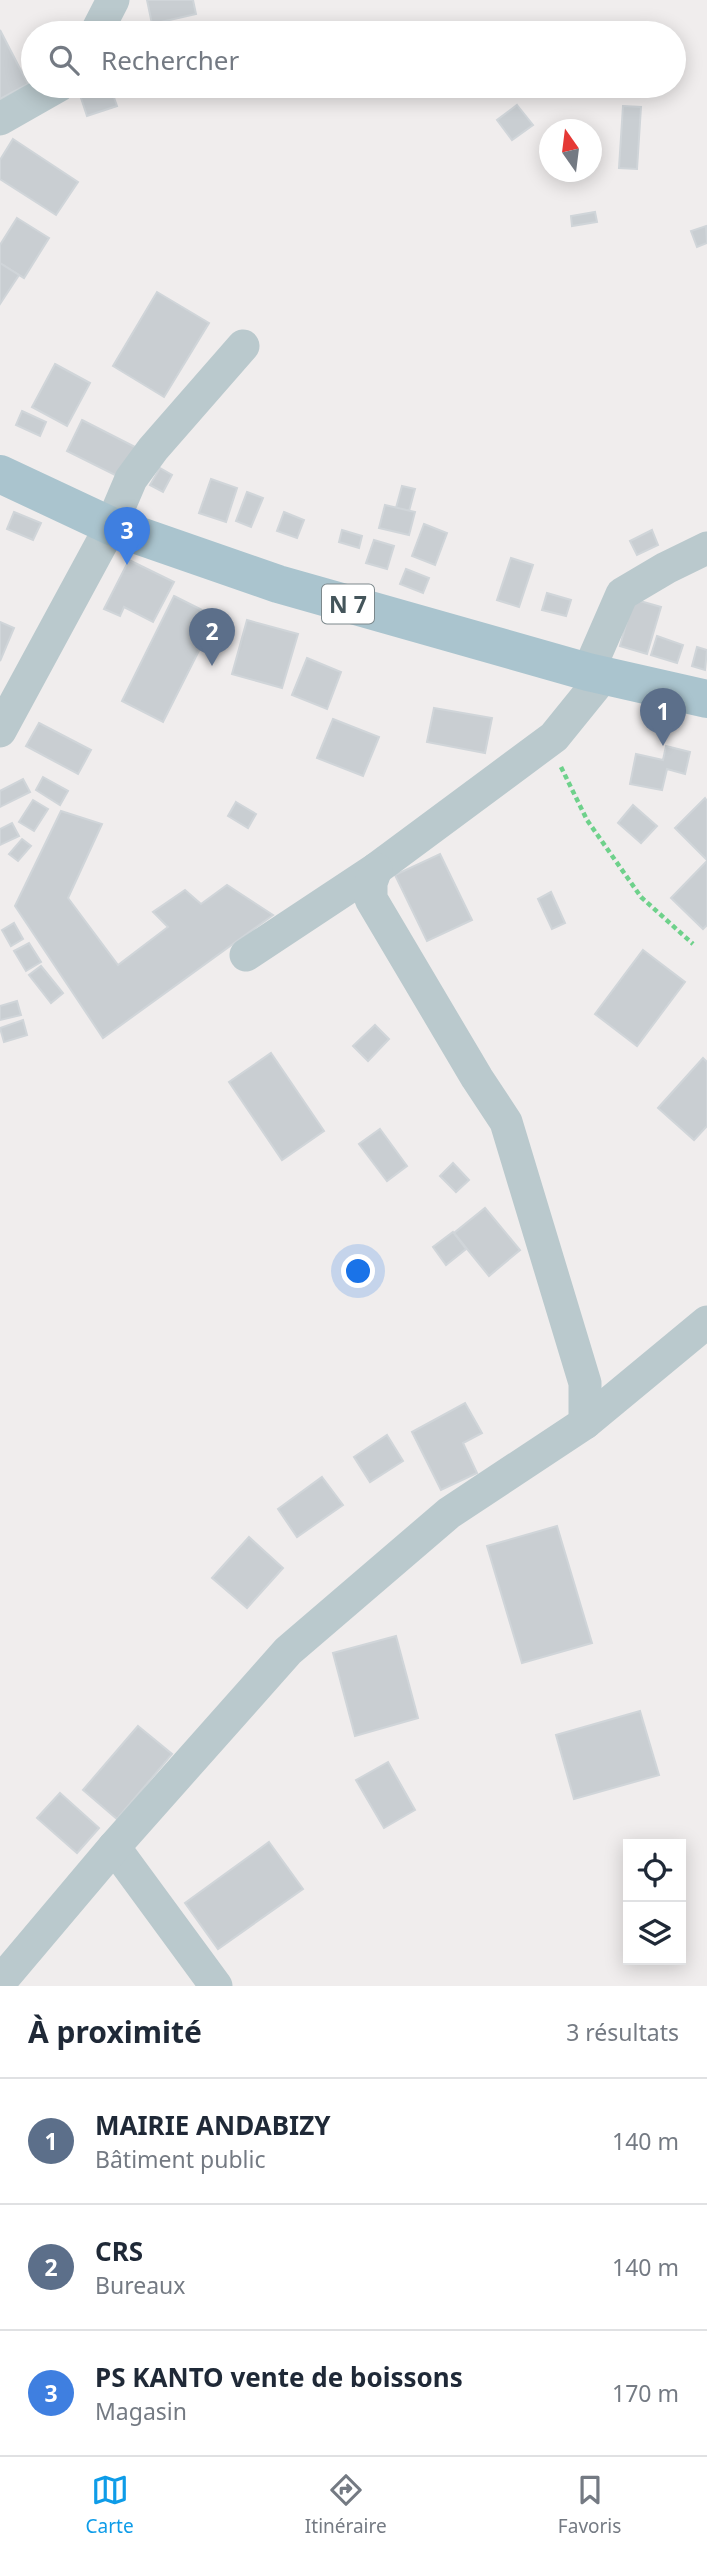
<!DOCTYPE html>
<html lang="fr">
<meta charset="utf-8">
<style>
body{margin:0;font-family:"Noto Sans",sans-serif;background:#f2f2f3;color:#1f2937}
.controls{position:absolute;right:21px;bottom:21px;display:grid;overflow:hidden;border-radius:0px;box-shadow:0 4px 18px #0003}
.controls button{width:63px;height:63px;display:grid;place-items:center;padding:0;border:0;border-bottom:2px solid #e0e1e3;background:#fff;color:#1f2937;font:35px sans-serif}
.compass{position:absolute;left:539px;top:119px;width:63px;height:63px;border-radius:50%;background:#fff;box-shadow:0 4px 18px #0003;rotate:346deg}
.you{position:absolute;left:359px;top:1272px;width:24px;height:24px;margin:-18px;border:5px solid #fff;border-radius:50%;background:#1a73e8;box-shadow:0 0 0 10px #1a73e833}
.badge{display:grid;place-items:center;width:46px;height:46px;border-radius:50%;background:#0e9ce8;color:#fff;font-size:23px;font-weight:700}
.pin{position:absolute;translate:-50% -58px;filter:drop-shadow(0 2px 4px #0008)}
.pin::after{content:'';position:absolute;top:37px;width:24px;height:21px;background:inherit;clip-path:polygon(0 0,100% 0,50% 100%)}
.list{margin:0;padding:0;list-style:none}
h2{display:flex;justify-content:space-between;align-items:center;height:91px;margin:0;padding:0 28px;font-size:30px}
h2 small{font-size:23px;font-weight:400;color:#747a83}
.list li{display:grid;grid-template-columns:46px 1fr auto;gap:21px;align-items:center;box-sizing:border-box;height:126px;padding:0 28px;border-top:2px solid #e0e1e3}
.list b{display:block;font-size:26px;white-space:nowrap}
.list p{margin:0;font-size:23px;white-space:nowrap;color:#747a83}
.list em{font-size:23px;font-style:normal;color:#747a83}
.icon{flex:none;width:38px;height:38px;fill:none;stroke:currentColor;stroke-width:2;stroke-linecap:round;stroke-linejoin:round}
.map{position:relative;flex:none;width:707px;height:1986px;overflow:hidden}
.search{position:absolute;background:#fff;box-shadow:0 4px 18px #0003;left:21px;right:21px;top:21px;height:77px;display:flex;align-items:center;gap:18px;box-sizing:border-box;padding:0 24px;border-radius:38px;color:#747a83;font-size:26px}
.sheet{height:469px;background:#fff}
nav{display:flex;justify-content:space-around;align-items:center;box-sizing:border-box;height:98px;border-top:2px solid #e0e1e3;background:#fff;font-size:19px;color:#747a83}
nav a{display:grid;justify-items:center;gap:4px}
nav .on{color:#0e9ce8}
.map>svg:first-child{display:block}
.building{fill:#c9ced2;stroke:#d0d5d9;stroke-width:2}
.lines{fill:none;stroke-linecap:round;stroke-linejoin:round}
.path{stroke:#6ed18b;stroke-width:4.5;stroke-dasharray:5 3.5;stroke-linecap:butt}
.minor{stroke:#bac9cd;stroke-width:33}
.major{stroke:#aac4ce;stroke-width:38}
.labels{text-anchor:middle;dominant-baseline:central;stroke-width:5;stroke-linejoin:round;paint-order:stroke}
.shield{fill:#fff;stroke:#7c888c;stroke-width:2}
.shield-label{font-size:23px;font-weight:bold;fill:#44555b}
</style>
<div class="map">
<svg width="707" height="1986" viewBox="0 0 707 1986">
<rect width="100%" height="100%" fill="#f0eded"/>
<g class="building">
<path d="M147,0H193L196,14L152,24Z"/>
<path d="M0,30L28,84L0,99Z"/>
<path d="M98,86H110L117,106L87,116L79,92Z"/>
<path d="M517,105L533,125L512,140L497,120Z"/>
<path d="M623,106L641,107L637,169L619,168Z"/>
<path d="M13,139L78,182L56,215L0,179V160Z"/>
<path d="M595,212L597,222L572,226L571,216Z"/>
<path d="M17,218L49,238L24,278L0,263V245Z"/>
<path d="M706,226L707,243L697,247L691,231Z"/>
<path d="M0,263L19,275L0,304Z"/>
<path d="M157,292L209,323L164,397L113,366Z"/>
<path d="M55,364L90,383L67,426L32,407Z"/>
<path d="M22,411L46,422L40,436L16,425Z"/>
<path d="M82,420L137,448L121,478L67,451Z"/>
<path d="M160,468L172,475L163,492L150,485Z"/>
<path d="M211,479L237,488L226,522L199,513Z"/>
<path d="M402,486L415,489L409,511L396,508Z"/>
<path d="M247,492L263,498L251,527L236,521Z"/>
<path d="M385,505L415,512L409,535L379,528Z"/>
<path d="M14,512L41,523L33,540L7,529Z"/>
<path d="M284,512L304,520L297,538L277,531Z"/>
<path d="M424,524L447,533L435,565L412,556Z"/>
<path d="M342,530L362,536L359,548L339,542Z"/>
<path d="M652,530L658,545L637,555L630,541Z"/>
<path d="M374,540L394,546L387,569L366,563Z"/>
<path d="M511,558L533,565L519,607L497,600Z"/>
<path d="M129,560L174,582L153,622L124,607L120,616L104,609Z"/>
<path d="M406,569L429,578L423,593L400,584Z"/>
<path d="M547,593L571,600L566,616L542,610Z"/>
<path d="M174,596L216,617L163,722L122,701Z"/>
<path d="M633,599L661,607L647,654L620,646Z"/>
<path d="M247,620L298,634L282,688L232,674Z"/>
<path d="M0,622L14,628L0,661Z"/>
<path d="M657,636L683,645L677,663L651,655Z"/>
<path d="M697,647L707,650L705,670L692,666Z"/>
<path d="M307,658L341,672L327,709L292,695Z"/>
<path d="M434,708L492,718L485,753L427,742Z"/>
<path d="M333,719L379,737L363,776L317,758Z"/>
<path d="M39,723L91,750L78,774L26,746Z"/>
<path d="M666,746L690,752L685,774L667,769L662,790L630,784L636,754L663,760Z"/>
<path d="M43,777L68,791L60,805L36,790Z"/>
<path d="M23,779L30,792L0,807V791Z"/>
<path d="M705,798L707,801V860L675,828Z"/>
<path d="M33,800L48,809L34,831L19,822Z"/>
<path d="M236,802L256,814L248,828L228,816Z"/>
<path d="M633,805L657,826L641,843L618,823Z"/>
<path d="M61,811L102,824L68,898L118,965L168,927L153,912L185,890L201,904L227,885L273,915L103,1038L15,906Z"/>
<path d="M12,823L19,836L0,845V829Z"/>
<path d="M22,839L31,846L18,861L9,854Z"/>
<path d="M440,854L472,920L427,941L395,875Z"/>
<path d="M707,861V925L703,929L671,898Z"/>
<path d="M551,892L565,923L552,929L538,899Z"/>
<path d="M14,923L23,939L11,946L2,930Z"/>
<path d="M29,943L41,962L26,971L14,951Z"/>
<path d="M643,950L685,982L637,1046L595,1014Z"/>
<path d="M41,966L63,993L51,1003L29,975Z"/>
<path d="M17,1001L21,1015L0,1020V1006Z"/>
<path d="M23,1020L27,1035L4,1042L0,1028Z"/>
<path d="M375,1025L389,1039L368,1061L353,1046Z"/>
<path d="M271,1053L324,1131L282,1160L229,1082Z"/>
<path d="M703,1058L707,1062V1126L694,1140L658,1108Z"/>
<path d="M380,1129L407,1166L387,1181L359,1144Z"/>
<path d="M453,1163L469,1180L456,1192L440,1176Z"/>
<path d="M485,1208L520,1250L489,1276L454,1233Z"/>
<path d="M453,1232L466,1249L446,1265L433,1247Z"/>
<path d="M465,1403L482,1433L463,1443L477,1473L441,1490L412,1432Z"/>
<path d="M387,1435L403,1461L370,1482L354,1457Z"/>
<path d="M322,1477L343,1505L297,1537L278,1509Z"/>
<path d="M557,1526L592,1643L522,1663L487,1546Z"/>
<path d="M249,1537L283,1568L247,1608L212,1578Z"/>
<path d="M396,1636L418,1718L355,1736L333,1653Z"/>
<path d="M640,1711L659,1775L574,1799L556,1735Z"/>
<path d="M138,1726L172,1754L117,1819L83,1790Z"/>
<path d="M388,1762L415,1810L384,1828L356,1780Z"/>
<path d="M60,1793L99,1828L77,1853L37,1818Z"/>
<path d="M269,1842L303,1889L218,1949L185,1903Z"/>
</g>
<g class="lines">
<path class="path" d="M561,767L587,820L641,897L693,944"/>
<g class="minor">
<path d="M96,33L113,0"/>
<path d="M0,119L58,86"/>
<path d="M588,672L622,594L666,568L707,548"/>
<path d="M0,731L111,526L131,479L153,449L243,346"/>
<path d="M246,955L376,869L554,737L605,674"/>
<path d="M585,1423L707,1322"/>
<path d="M114,1847L216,1986"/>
<path d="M0,1982L114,1847L288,1651L449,1513L585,1423V1383L506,1122L477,1078L371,899V883L376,869"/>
</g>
<path class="major" d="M0,474L111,526L278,584L588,672L707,699"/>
</g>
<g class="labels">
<rect class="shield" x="322" y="584.5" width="52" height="39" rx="5"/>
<g class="shield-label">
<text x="348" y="604">N 7</text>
</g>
</g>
</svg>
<div class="controls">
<button><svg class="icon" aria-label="locate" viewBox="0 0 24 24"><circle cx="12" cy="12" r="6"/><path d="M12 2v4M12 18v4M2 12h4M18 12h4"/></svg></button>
<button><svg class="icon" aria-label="layers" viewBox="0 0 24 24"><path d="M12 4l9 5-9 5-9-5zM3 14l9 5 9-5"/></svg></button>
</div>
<svg class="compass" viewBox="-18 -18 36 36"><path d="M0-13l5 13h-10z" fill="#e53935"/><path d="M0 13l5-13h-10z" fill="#747a83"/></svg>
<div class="you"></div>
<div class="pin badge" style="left:663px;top:746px;background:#5c6f8a">1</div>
<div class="pin badge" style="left:212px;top:666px;background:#5c6f8a">2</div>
<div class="pin badge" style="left:127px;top:565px;background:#3f7fe0">3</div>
<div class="search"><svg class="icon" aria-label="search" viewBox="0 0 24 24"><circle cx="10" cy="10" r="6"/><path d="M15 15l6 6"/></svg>Rechercher</div>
</div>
<section class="sheet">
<h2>À proximité<small>3 résultats</small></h2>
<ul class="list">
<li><span class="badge" style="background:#5c6f8a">1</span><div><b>MAIRIE ANDABIZY</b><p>Bâtiment public</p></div><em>140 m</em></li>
<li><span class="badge" style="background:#5c6f8a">2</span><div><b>CRS</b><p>Bureaux</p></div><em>140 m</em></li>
<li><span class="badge" style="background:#3f7fe0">3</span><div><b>PS KANTO vente de boissons</b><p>Magasin</p></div><em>170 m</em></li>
</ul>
</section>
<nav>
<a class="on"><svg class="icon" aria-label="map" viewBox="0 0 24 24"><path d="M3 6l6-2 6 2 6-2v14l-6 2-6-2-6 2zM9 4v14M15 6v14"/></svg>Carte</a>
<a><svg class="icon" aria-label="directions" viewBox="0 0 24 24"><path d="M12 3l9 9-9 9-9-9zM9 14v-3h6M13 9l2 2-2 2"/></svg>Itinéraire</a>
<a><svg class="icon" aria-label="saved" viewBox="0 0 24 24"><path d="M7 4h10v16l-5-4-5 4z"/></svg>Favoris</a>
</nav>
